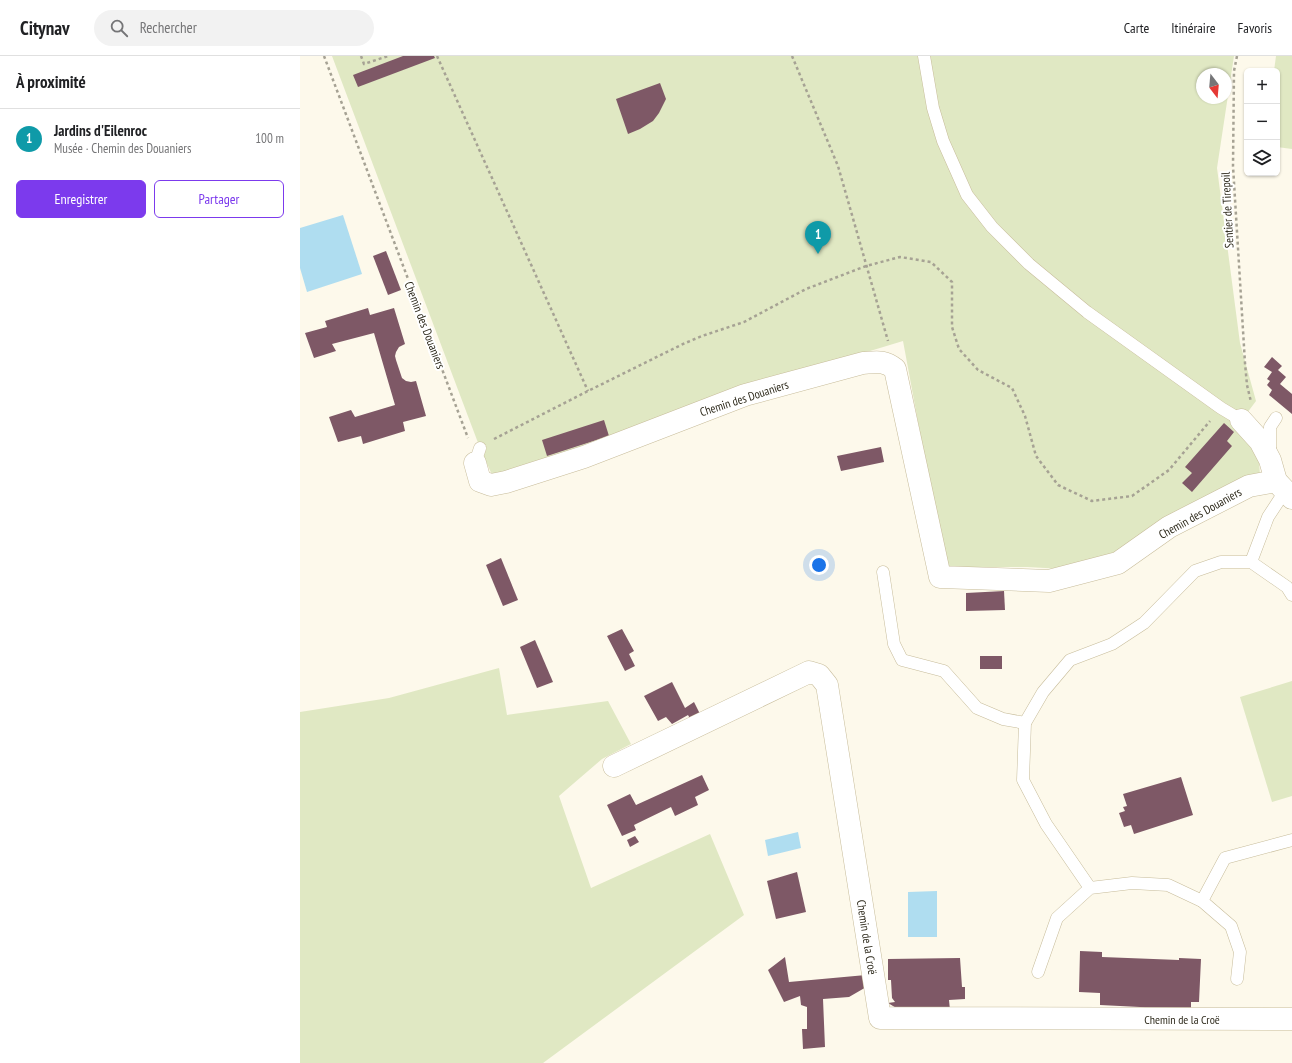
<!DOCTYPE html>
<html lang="fr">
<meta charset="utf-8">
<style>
body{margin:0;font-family:"PT Sans Narrow",sans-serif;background:#f2f2f2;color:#202124}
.controls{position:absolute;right:12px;top:12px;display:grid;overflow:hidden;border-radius:6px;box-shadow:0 1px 3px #0004}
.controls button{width:36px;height:36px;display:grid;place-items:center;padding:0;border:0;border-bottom:1px solid #e0e0e0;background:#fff;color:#202124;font:20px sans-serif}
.compass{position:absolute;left:896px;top:12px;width:36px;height:36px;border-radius:50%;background:#fff;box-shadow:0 1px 3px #0004;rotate:164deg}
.you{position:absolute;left:519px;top:509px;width:14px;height:14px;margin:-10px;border:3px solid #fff;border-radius:50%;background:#1a73e8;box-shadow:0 0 0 6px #1a73e833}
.badge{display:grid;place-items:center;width:26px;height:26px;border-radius:50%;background:#7c3aed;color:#fff;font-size:13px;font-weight:700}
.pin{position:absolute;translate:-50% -33px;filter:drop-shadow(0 1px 2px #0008)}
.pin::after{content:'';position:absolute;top:21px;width:14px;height:12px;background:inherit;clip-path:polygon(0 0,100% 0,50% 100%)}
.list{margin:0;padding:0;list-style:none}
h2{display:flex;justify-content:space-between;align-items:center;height:52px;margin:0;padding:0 16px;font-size:17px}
h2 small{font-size:13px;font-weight:400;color:#757577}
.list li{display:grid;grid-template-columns:26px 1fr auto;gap:12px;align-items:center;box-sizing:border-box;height:60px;padding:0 16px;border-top:1px solid #e0e0e0}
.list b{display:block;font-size:15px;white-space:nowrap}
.list p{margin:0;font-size:13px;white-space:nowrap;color:#757577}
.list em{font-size:13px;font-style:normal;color:#757577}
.actions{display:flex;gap:8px;padding:12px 16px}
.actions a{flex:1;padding:9px 0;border:1px solid #7c3aed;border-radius:6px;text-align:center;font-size:14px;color:#7c3aed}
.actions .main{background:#7c3aed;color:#fff}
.icon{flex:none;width:22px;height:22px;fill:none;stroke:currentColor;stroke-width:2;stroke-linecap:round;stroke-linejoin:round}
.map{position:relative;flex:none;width:992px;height:1007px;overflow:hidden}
header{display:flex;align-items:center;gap:24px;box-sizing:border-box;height:56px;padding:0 20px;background:#fff;border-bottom:1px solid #e0e0e0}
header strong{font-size:19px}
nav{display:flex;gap:22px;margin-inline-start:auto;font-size:14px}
.search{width:280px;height:36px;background:#f2f2f2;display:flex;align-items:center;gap:10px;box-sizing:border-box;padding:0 14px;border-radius:22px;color:#757577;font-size:15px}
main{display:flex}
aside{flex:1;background:#fff}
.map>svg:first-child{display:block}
.green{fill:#e0e8c3;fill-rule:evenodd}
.water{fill:#afddf0}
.building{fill:#7e5866}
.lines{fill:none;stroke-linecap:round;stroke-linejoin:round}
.lane-casing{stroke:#c7bc9a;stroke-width:13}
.street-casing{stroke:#c7bc9a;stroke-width:23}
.path{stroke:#a6a294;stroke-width:2.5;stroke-dasharray:3 3;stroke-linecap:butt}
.lane{stroke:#fff;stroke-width:12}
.street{stroke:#fff;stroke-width:22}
.labels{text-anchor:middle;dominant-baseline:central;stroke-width:4;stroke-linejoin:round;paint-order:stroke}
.street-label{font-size:12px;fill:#2e2a1c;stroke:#fff}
</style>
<header>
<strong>Citynav</strong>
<div class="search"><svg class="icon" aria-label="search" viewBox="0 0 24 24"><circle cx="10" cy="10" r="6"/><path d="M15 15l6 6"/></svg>Rechercher</div>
<nav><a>Carte</a><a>Itinéraire</a><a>Favoris</a></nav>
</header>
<main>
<aside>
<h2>À proximité<small></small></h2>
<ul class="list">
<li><span class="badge" style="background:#0f9aa8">1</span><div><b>Jardins d'Eilenroc</b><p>Musée · Chemin des Douaniers</p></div><em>100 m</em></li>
</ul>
<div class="actions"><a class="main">Enregistrer</a><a>Partager</a></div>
</aside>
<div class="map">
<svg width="992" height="1007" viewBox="0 0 992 1007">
<rect width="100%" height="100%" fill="#fdf9eb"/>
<g class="green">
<path d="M32,0H934L917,112L940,287L956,345L947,357L958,393L960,419L825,500L782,514L727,511H645L603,285L445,333L285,394L193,421L180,392ZM902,18H926V42H902Z"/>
<path d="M976,0H992V93L977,91V15H974Z"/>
<path d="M199,612L207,659L308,645L331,688L302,703L259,740L291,832L410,778L444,859L243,1007H0V656L89,642Z"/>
<path d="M992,625V740L972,746L940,641Z"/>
</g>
<g class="water">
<path d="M43,159L62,218L7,236L0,212V172Z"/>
<path d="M498,776L501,792L468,800L465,784Z"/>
<path d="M637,835V881H608V836Z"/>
</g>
<g class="building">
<path d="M103,0H134L135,2L58,31L53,19Z"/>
<path d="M360,27L366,43L359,57L353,65L340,73L328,78L316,43Z"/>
<path d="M86,195L101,234L88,239L73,200Z"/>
<path d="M68,252L70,259L94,252L105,288L99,291L96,296L95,300L96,304L102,322L106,325L111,326L116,325L126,360L103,366L105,375L63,388L61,380L38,386L29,361L51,354L55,361L95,349L74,277L32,288L36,295L14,302L5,277L27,271L25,265Z"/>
<path d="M972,301L982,310L978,314L986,321L980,328L992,338V358L969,339L972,334L967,329L970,325L967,323L972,316L964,311Z"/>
<path d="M304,364L309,380L247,400L242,384Z"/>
<path d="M924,367L934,376L927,385L932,390L892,436L882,427L892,417L885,411Z"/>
<path d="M581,391L584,406L541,415L537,400Z"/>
<path d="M201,502L218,544L203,550L186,509Z"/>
<path d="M704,535L705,554L666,555V537Z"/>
<path d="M322,573L334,595L329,598L335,610L325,615L307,580Z"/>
<path d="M235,584L253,626L237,632L220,591Z"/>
<rect x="680" y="600" width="22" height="13"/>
<path d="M372,626L385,652L394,646L402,662L392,666L388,659L372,668L366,661L358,665L344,640Z"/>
<path d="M402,719L409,734L395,741L398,749L375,760L371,751L334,769L336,774L322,780L307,749L330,738L336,749Z"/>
<path d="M881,721L893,759L834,778L831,769L824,771L819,757L825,755L823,751L827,750L823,738Z"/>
<path d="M335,780L339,786L330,791L327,784Z"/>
<path d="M497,816L506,856L476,863L467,825Z"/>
<path d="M780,895L802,896V901L879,904V902L901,903L899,946H891V957L867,956L840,951L800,949V937L779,936Z"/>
<path d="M485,901L489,926L566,919L568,930L549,941L523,943L525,991L503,993L502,973H507V951L501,949L500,940L484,946L468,914Z"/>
<path d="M660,902L662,931H665V943L649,944L650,954L603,956L588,947L595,946L592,942L591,924H588V903Z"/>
</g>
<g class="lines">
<defs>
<g id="lane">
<path d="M624,0L633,52L643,85L667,139L692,171L729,208L787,256L921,352L941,364"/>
<path d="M970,395V371L976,362"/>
<path d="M175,407L180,392"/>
<path d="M951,506L968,461L985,435"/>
<path d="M583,516L594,588L602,604L644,615L677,652L703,663L725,667"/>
<path d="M790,832L746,768L723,724L725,667L743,636L770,604L812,588L844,567L895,515L921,506H951L987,531L992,539"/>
<path d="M902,845L925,802L992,784"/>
<path d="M738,916L757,862L790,832L832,827L868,829L902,845L931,870L940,896L937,923"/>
</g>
<g id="street">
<path d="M941,364L960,385L970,404L976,425L992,442"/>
<path d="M175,407L180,425L191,429L206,426L284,401L445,339L563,307C577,306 584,304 595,313L640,521L749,525L818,507L869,471L949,430L976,425"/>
<path d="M314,710L509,616L519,619L527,629L580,962L992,963"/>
</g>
</defs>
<use href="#lane" class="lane-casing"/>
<use href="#street" class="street-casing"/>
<g class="path">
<path d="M24,0L168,382"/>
<path d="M61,0L64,8L88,0"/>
<path d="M137,0L288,335"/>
<path d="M492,0L538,110L588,285"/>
<path d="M937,0L934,15L933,110L945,307L947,329L951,346"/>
<path d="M194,383L288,335L383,288L402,280L444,266L506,233L566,210L600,201L631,206L652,226V271L659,293L678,314L712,332L725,360L736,400L758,429L792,445L832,440L869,414L910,365"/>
</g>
<use href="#lane" class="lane"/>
<use href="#street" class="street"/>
</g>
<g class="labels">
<g class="street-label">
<text transform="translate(927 154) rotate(-93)">Sentier de Tirepoil</text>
<text transform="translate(125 269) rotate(69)">Chemin des Douaniers</text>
<text transform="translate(444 342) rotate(-18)">Chemin des Douaniers</text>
<text transform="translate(900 457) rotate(-29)">Chemin des Douaniers</text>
<text transform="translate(567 881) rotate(81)">Chemin de la Croë</text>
<text x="882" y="963">Chemin de la Croë</text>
</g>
</g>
</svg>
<div class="controls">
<button>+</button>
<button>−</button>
<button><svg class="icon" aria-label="layers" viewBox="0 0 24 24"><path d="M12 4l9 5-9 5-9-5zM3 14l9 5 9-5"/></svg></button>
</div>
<svg class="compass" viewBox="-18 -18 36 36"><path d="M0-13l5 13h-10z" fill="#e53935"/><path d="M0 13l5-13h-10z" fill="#757577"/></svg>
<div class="you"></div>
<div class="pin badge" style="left:518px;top:198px;background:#0f9aa8">1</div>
</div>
</main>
